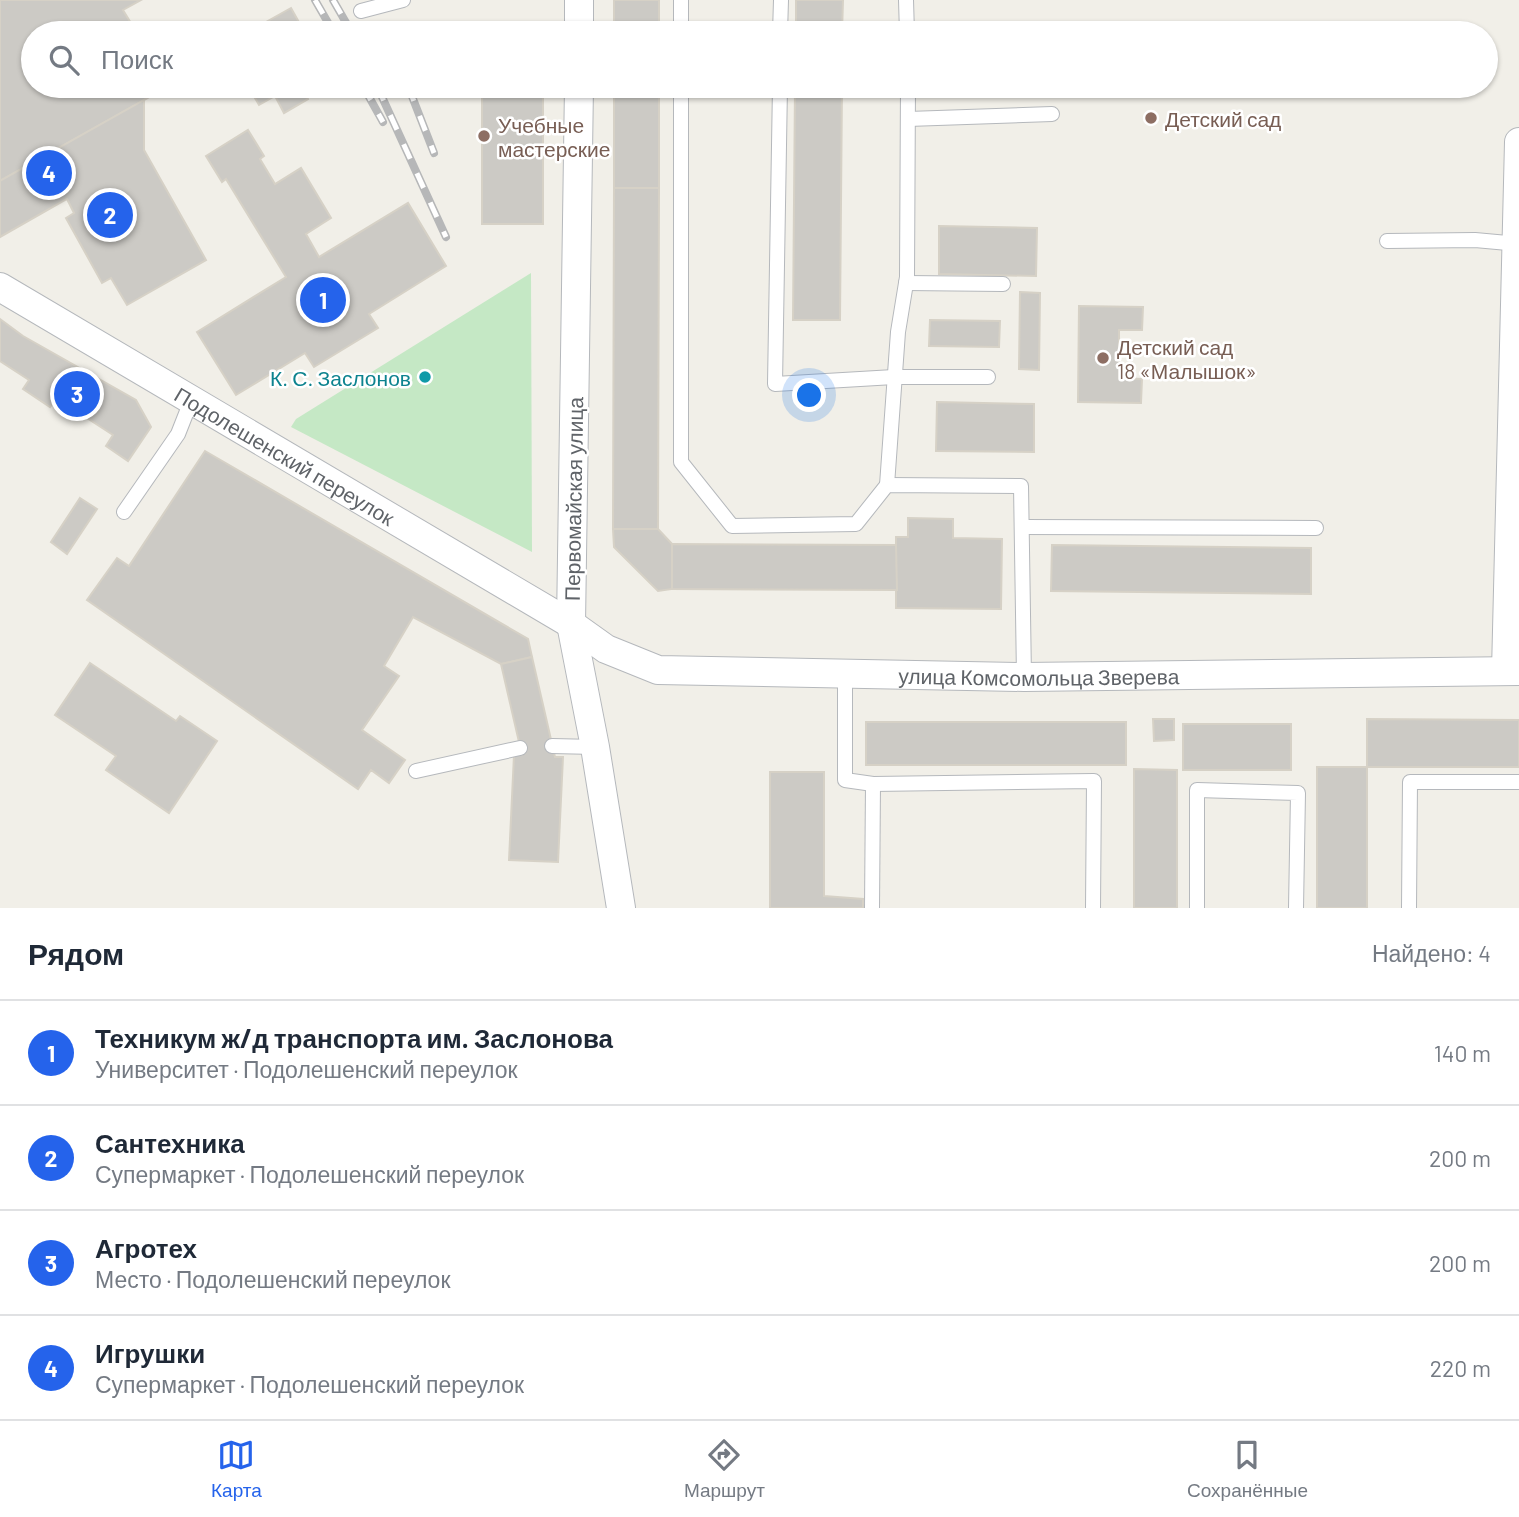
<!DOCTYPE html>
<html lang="ru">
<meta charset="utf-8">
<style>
body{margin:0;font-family:Barlow,sans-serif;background:#f2f2f3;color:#1f2937}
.you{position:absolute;left:810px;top:396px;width:24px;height:24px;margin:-18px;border:5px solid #fff;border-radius:50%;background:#1a73e8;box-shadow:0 0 0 10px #1a73e833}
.badge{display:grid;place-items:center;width:46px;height:46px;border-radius:50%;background:#2563eb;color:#fff;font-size:23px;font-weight:700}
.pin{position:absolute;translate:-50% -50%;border:4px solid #fff;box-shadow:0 2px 7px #0006}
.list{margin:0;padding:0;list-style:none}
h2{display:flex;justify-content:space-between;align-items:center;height:91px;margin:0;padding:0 28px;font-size:30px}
h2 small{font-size:23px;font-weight:400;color:#747a83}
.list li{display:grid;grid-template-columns:46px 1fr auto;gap:21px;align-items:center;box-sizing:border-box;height:105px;padding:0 28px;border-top:2px solid #e0e1e3}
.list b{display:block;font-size:26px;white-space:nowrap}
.list p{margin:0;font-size:23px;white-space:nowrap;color:#747a83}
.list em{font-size:23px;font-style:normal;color:#747a83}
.icon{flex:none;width:38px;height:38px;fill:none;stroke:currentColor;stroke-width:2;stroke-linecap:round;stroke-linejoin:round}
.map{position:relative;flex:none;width:1519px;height:908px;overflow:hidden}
.search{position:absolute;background:#fff;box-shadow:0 2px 5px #0004;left:21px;right:21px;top:21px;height:77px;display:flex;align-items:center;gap:18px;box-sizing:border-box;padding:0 24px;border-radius:38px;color:#747a83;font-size:26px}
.sheet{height:511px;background:#fff}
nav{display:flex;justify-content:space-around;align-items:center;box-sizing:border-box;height:98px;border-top:2px solid #e0e1e3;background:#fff;font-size:19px;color:#747a83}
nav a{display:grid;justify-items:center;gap:4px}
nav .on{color:#2563eb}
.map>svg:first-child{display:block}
.green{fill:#c5e8c5}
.building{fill:#cccac5;stroke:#d6d1c6;stroke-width:2}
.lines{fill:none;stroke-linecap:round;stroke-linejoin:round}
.lane-casing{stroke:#b5b8bc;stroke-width:16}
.street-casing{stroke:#b5b8bc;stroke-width:30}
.lane{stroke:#fff;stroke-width:14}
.street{stroke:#fff;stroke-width:28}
.rail-casing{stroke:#b6b7b8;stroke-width:8}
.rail{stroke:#fff;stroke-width:5;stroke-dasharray:16;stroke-linecap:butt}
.education-dot{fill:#8d6e63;stroke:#fff;stroke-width:2.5}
.culture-dot{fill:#0f9aa8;stroke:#fff;stroke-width:2.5}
.labels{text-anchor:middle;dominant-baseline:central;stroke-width:5;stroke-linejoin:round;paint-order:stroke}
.education-label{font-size:21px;fill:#785e54;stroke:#fff;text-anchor:start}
.culture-label{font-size:21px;fill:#0d838f;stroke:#fff;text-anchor:end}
.street-label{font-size:21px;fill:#5f6368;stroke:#fff}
</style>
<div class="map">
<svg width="1519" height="908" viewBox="0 0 1519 908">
<rect width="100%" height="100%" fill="#f1efe8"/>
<path class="green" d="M531,273L532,552L291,427L296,419Z"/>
<g class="building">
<path d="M0,0H141L123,10L137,33H33V86H169L0,181Z"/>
<rect x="614" y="0" width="45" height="33"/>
<path d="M796,0H843L842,33H796Z"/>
<path d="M291,8L305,33H261L257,27Z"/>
<rect x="481" y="32" width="61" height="1"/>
<path d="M248,86H269L275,96L259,105Z"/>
<path d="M293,86H301L308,99L284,113L275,96Z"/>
<rect x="482" y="86" width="61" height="138"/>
<rect x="614" y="86" width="45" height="102"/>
<path d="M795,86H842L840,320H793Z"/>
<path d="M937,86H1035L1034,95L937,93Z"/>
<path d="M144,100V150L206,260L127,305L111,278L102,283L66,218L74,213L67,199L0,237V181Z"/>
<path d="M248,130L264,156L260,159L275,184L301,168L331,218L306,234L319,257L408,203L446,266L369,314L378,328L314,367L305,353L236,395L197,332L286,277L226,179L222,182L206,156Z"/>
<path d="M614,188H659L658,529H613Z"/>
<path d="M939,226L1037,228L1036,276L939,274Z"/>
<path d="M1020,292L1040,293L1039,370L1019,369Z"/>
<path d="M1079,306L1143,307L1142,330H1119V378L1142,379L1141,403L1078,402Z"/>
<path d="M0,319L23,336L136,400L151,427L128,461L106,446L113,435L56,398L50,407L23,389L29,380L0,361Z"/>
<path d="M930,320L1000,321L999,347L929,346Z"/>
<path d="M937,402L1034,404V452L936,451Z"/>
<path d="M205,451L528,639L532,657L501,664L413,617L384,666L399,676L362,730L405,760L389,783L371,770L358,789L87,600L117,558L129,566Z"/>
<path d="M80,498L97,509L67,554L51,542Z"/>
<path d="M908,518L953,519V538L1002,539L1001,609L896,608V537H908Z"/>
<path d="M613,529H658L672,544V589L658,591L614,547Z"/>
<path d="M672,544L896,545L897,590L672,589Z"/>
<path d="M1052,545L1311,548V594L1051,591Z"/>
<path d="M532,657L555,757H563L558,862L509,860L514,755H522L501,664Z"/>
<path d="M90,663L176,721L180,716L217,741L169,813L106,770L116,756L55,715Z"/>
<path d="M1153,719H1174V740L1154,741Z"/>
<path d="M1367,719L1519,720V767H1367Z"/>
<rect x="866" y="722" width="260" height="43"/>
<rect x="1183" y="724" width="108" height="46"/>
<rect x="1317" y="767" width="50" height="141"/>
<path d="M1134,769L1177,770V908H1134Z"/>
<path d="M770,772H824V896L863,899V908H770Z"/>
</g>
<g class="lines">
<defs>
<g id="lane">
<path d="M906,0L907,33"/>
<path d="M361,11L403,0"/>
<path d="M681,33V0"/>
<path d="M780,33L781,0"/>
<path d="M681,86V462L732,526L856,524L887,485L1021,486L1024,677"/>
<path d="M780,86L775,384L894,377H988"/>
<path d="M908,119L1052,114"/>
<path d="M1387,241L1475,240L1519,244"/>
<path d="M906,283L1003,284"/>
<path d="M887,485L898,332L907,277L908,86"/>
<path d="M124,512L178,434L191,401"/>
<path d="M1022,527L1316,528"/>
<path d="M845,674V780L873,784L1094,781L1093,908"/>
<path d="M552,746L595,747"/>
<path d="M416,771L520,748"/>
<path d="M872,908L873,784"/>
<path d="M1197,908V790L1298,793L1296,908"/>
<path d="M1409,908L1410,782H1519"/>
</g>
<g id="street">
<path d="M579,33V0"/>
<path d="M579,86L571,624L595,747L621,908"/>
<path id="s1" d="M0,287L571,624L606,649L658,670L1024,677L1519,671"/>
<path d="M1506,671L1519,142"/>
</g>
</defs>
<use href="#lane" class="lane-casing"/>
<use href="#street" class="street-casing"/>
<use href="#lane" class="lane"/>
<use href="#street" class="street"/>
<defs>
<g id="rail">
<path d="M315,0L334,33"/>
<path d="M333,0L352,33"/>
<path d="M363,86L383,122"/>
<path d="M377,86L446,237"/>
<path d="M408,86L434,153"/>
</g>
</defs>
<use href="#rail" class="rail-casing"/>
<use href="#rail" class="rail"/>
</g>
<g class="education-dot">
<circle cx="1151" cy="118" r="7"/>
<circle cx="484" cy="136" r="7"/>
<circle cx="1103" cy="358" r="7"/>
</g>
<circle class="culture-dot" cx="425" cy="377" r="7"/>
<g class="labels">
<g class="education-label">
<text x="1165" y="118">Детский сад</text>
<text x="498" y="124">Учебные<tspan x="498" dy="24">мастерские</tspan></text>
<text x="1117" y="346">Детский сад<tspan x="1117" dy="24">18 «Малышок»</tspan></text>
</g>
<g class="culture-label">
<text x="411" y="377">К. С. Заслонов</text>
</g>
<g class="street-label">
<text stroke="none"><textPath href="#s1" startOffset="331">Подолешенский переулок</textPath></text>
<text transform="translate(573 499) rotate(-89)">Первомайская улица</text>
<text stroke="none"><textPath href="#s1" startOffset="1143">улица Комсомольца Зверева</textPath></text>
</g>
</g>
</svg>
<div class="you"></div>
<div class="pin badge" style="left:323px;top:300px">1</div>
<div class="pin badge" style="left:110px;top:215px">2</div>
<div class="pin badge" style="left:77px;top:394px">3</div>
<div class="pin badge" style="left:49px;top:173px">4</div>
<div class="search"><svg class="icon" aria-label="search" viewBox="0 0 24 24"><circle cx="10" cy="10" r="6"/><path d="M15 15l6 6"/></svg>Поиск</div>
</div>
<section class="sheet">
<h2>Рядом<small>Найдено: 4</small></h2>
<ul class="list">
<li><span class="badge">1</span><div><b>Техникум ж/д транспорта им. Заслонова</b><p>Университет · Подолешенский переулок</p></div><em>140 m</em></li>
<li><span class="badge">2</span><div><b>Сантехника</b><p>Супермаркет · Подолешенский переулок</p></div><em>200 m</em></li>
<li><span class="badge">3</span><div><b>Агротех</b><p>Место · Подолешенский переулок</p></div><em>200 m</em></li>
<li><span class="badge">4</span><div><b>Игрушки</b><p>Супермаркет · Подолешенский переулок</p></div><em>220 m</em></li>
</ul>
</section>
<nav>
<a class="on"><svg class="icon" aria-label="map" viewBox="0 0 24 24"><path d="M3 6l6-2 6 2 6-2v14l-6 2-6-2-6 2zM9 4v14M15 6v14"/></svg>Карта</a>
<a><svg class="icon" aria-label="directions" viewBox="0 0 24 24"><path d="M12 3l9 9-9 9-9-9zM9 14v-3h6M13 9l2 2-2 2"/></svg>Маршрут</a>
<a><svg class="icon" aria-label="saved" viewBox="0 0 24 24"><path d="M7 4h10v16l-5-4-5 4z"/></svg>Сохранённые</a>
</nav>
